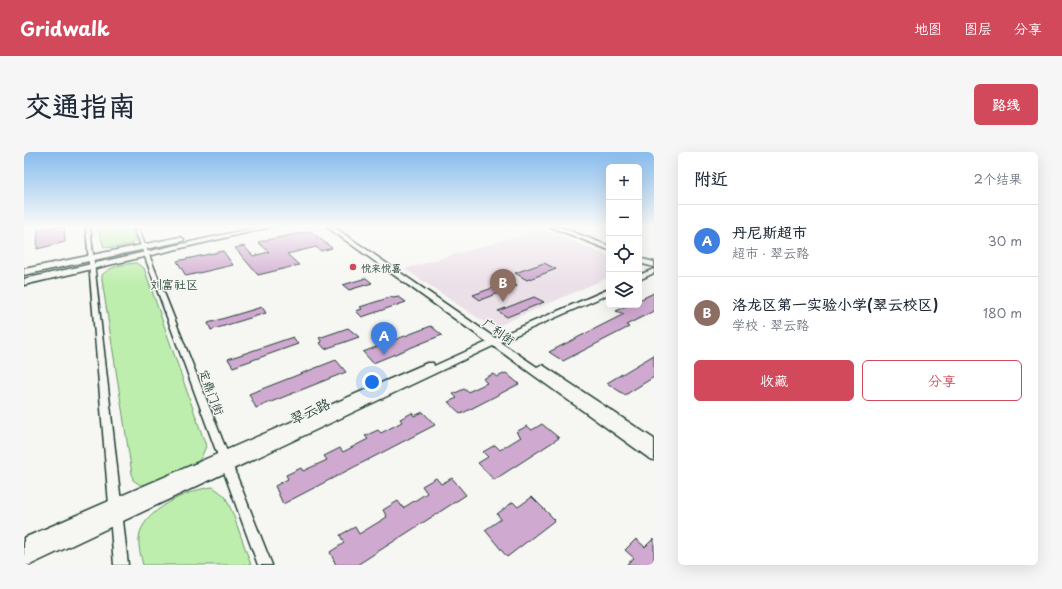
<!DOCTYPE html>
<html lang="zh">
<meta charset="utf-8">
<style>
body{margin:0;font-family:"Playpen Sans","LXGW WenKai TC",sans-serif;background:#f6f6f7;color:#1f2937}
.controls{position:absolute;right:12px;top:12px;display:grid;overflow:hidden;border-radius:6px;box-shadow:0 4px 16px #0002}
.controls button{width:36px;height:36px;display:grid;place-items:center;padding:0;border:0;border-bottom:1px solid #e0e1e3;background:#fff;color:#1f2937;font:20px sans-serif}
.you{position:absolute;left:348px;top:230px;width:14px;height:14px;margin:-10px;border:3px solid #fff;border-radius:50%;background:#1a73e8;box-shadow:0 0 0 6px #1a73e833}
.badge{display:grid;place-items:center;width:26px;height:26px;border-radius:50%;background:#d1495b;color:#fff;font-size:13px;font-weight:700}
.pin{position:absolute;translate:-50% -33px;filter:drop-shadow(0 1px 2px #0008)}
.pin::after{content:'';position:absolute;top:21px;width:14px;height:12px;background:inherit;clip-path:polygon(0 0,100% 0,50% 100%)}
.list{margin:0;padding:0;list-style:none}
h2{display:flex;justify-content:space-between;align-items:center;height:52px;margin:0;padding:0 16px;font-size:17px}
h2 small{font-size:13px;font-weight:400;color:#747a83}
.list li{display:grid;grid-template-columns:26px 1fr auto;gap:12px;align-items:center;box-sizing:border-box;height:72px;padding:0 16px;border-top:1px solid #e0e1e3}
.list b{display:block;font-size:15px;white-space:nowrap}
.list p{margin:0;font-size:13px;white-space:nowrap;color:#747a83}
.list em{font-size:13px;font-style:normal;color:#747a83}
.actions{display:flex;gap:8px;padding:12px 16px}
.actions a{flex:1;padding:9px 0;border:1px solid #d1495b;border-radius:6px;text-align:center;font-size:14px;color:#d1495b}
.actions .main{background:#d1495b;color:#fff}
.icon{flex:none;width:22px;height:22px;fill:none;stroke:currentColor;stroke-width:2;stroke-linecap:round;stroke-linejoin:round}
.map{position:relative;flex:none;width:630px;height:413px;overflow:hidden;border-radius:6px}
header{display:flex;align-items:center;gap:24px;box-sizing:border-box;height:56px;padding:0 20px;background:#d1495b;color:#fff}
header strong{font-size:19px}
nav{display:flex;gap:22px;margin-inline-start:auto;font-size:14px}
.intro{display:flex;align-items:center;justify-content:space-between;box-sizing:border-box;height:96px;padding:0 24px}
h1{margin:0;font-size:28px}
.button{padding:10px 18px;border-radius:6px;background:#d1495b;color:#fff;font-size:14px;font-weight:700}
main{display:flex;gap:24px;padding:0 24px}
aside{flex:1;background:#fff;border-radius:6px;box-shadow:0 4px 16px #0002}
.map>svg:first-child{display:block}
.built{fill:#ebdfe8}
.green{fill:#beeead;stroke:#6e9670}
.building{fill:#d0a9d0;stroke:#1f3d34}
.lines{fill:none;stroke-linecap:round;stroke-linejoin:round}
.minor-casing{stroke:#1f3d34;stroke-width:3}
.tertiary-casing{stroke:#1f3d34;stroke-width:3}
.secondary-casing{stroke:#1f3d34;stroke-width:3}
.primary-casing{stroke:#1f3d34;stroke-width:3}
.minor{fill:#f6f6f2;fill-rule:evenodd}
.tertiary{fill:#f6f6f2;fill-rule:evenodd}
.secondary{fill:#f6f6f2;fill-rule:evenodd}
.primary{fill:#f6f6f2;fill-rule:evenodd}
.poi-dot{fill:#d1495b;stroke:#f6f6f2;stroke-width:1.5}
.labels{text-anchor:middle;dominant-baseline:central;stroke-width:3;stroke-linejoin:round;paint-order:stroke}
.far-poi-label{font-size:10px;fill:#1f3d34;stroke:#f6f6f2;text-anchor:start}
.far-quarter-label{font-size:12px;fill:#1f3d34;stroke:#f6f6f2}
.street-label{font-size:12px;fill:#1f3d34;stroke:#f6f6f2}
.near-street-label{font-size:14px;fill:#1f3d34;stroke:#f6f6f2}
</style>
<header>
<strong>Gridwalk</strong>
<nav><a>地图</a><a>图层</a><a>分享</a></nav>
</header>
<div class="intro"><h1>交通指南</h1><a class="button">路线</a></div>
<main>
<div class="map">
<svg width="630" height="413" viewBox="0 0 630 413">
<rect width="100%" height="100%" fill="#f6f6f2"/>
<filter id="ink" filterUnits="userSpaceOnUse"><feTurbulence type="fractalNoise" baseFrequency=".025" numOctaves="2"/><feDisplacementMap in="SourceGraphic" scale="8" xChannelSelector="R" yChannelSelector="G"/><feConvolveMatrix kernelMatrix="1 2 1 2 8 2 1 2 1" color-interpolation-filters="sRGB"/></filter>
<g filter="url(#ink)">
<path class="built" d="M518,77L585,104V125L469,176L381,117Z"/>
<g class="green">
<path d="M73,75H108L112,89C105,94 88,97 80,95Z"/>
<path d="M112,111L120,116L182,294L177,306L168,315L127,333H116L109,328L78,128V123C87,114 100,112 112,111Z"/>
<path d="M189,335L201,344L209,362L227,413H119C117,405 114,394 115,386C117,359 165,337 189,335Z"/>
</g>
<g class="building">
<path d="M31,75H40L41,90L13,97L14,78Z"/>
<path d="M286,79L308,96L297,99L292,95L263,102L275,113L234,123L211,96L220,94L229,104L245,100L234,90Z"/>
<path d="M199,99L209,113L162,124L153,109Z"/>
<path d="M520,111L532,117L503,128L491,121Z"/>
<path d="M342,126L348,131L325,138L319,133Z"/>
<path d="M485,130L493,134L456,148L449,143Z"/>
<path d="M630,141V159L602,173L605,175L539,209L525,200L600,162L592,159L604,153H615V148Z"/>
<path d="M367,145L369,146L375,145L382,150L338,165L332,159L338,157L336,155Z"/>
<path d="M510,145L520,150L483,165L474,159Z"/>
<path d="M238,155L242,161L187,178L184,171Z"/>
<path d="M407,174L418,183L349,211L339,200Z"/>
<path d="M324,176L335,185L301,197L296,191L298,190L295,186Z"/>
<path d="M269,185L274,192L209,215L204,207Z"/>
<path d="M630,203V225L601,243L583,231Z"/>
<path d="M312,208L322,220L232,256L225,242Z"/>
<path d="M482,221L495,232L437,262L424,250L433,246L429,242L440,237L444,240L463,231L459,227L469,222L473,225Z"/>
<path d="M399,260L411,273L259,352L251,334L264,327L262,323L277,316L279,319L303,308L300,304L316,296L319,300L344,287L341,284L354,278L357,281L378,270L376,267L388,261L390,264Z"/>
<path d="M518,272L535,286L470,328L454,311L464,305L459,300L471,293L476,298L497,285L492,280L503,274L508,278Z"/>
<path d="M412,326L417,332L428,326L442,343L333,413H312L306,400L320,391L316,383L331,375L335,382L363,365L359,358L374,349L379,356L403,341L398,334Z"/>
<path d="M508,345L531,368L483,405L461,378L477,367L473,362L489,350L494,355Z"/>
<path d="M630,386V413H602L610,406L601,398L612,387L621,395Z"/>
</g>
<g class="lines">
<defs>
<g id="minor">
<path d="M62,75H66L104,413H90Z"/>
<path d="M110,75H114L248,413H234Z"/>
</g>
<g id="tertiary">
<path d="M303,75H310L471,186L585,137V142L476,190L513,215L517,213L520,214L630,287V308L626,307L469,194L6,413H0V400L33,385L0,400V386L403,211H409L410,214L463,190Z"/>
<path d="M630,117V121L615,128V123Z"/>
</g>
<g id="secondary">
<path d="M527,75H536L585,94V98Z"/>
<path d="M615,106L630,110V115L615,111Z"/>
</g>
<g id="primary">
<path d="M234,75H247L0,133V127Z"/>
<path d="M156,85L160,87L159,89L0,123V117Z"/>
</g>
</defs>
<use href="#minor" class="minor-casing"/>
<use href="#tertiary" class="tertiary-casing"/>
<use href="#secondary" class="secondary-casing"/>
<use href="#primary" class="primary-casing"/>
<use href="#minor" class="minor"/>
<use href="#tertiary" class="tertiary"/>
<use href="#secondary" class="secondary"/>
<use href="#primary" class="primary"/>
</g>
</g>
<linearGradient id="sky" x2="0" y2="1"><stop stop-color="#88bced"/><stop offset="0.56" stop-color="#fbfbf9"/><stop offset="1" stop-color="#fbfbf9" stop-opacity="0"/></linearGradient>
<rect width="630" height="133" fill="url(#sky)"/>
<circle class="poi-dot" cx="329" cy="115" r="4"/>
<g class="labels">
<g class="far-poi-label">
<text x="337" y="115">悦来悦喜</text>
</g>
<g class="far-quarter-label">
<text x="150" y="132">刘富社区</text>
</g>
<g class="street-label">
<text transform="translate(475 179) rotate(35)">广利街</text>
<text transform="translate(188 240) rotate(69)">定鼎门街</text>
</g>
<g class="near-street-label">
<text transform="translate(286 259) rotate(-25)">翠云路</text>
</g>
</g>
</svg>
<div class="controls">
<button>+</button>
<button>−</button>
<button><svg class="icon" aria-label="locate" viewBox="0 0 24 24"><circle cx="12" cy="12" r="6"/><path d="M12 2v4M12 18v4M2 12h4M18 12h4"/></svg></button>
<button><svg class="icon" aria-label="layers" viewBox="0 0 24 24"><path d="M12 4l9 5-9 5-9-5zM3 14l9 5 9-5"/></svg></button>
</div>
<div class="you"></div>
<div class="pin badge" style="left:360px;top:203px;background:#3f7fe0">A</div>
<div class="pin badge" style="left:479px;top:150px;background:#8d6e63">B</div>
</div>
<aside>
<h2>附近<small>2个结果</small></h2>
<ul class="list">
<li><span class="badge" style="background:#3f7fe0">A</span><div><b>丹尼斯超市</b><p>超市 · 翠云路</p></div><em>30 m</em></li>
<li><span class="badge" style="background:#8d6e63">B</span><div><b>洛龙区第一实验小学(翠云校区)</b><p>学校 · 翠云路</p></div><em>180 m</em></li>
</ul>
<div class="actions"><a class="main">收藏</a><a>分享</a></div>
</aside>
</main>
